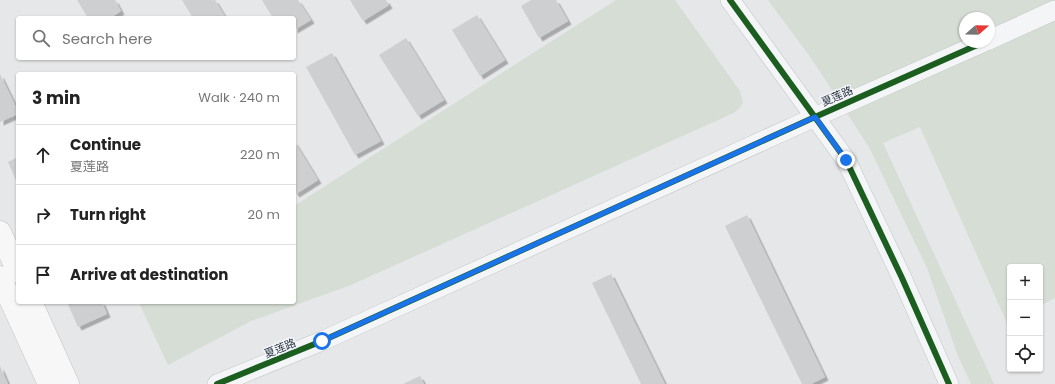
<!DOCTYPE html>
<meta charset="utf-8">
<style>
body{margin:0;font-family:Poppins,"Noto Sans SC",sans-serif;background:#f6f6f6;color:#222}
.controls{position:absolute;right:12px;bottom:12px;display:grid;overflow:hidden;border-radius:4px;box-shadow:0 1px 3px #0004}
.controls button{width:36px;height:36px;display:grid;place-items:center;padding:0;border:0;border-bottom:1px solid #e0e0e0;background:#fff;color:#222;font:20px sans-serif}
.compass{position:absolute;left:959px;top:12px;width:36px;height:36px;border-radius:50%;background:#fff;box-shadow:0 1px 3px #0004;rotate:70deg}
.stop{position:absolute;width:12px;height:12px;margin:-9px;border:3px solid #1a73e8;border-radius:50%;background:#fff}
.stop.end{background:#1a73e8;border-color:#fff;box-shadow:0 1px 4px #0008}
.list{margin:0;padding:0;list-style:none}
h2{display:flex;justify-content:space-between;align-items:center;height:52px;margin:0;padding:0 16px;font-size:17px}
h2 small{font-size:13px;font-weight:400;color:#767676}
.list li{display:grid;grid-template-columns:26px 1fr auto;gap:12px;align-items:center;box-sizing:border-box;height:60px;padding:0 16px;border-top:1px solid #e0e0e0}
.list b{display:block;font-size:15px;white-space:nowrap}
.list p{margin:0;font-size:13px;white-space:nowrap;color:#767676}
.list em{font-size:13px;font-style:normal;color:#767676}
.icon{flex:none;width:22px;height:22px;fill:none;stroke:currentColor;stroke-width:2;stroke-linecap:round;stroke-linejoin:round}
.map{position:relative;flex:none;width:1055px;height:384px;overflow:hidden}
.search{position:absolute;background:#fff;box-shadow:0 1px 3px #0004;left:16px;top:16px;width:280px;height:44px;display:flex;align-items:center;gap:10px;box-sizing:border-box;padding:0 14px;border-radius:4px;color:#767676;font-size:15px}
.panel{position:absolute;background:#fff;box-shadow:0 1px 3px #0004;left:16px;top:72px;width:280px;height:232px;border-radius:4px}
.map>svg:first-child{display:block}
.green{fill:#d6ddd5;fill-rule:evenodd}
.building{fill:#cdcfd1;filter:url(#shadow)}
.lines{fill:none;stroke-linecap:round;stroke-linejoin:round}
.minor-casing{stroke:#c3c5c7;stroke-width:20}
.major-casing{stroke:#c1c4c7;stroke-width:23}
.minor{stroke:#f4f5f6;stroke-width:19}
.major{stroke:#f7f7f8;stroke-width:22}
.cycleway-casing{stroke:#f3f5f8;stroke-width:8}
.cycleway{stroke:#1b5e20;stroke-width:6}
.route{stroke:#1a73e8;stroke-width:5}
.labels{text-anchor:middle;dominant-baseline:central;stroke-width:3;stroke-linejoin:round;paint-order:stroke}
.street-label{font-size:11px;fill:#2a3643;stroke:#f3f5f8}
</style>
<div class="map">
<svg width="1055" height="384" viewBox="0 0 1055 384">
<defs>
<filter id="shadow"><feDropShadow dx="3.5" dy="3.5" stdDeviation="0" flood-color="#0004"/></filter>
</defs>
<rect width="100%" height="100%" fill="#e5e7e9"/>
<g class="green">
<path d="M616,0H675L740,91L743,103C739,110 734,113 727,116L351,285L251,321L168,365L140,305L144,302H294V206Z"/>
<path d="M768,0H1055V298L1040,306V267H1010V322L1007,323L920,127L883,143L994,384H971L958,356L927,268L869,147L811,58ZM965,18H989V42H965Z"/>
</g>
<g class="building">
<path d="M77,0H115L121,11L110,18H88Z"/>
<path d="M182,0H215L226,18H193Z"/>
<path d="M262,0H298L311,20L294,30V18H273Z"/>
<path d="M350,0H386L389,5L363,21Z"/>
<path d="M531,0H556L568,21L539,38L521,6Z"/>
<path d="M477,15L505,60L480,76L452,30Z"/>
<path d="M406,38L444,100L418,116L379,55Z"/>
<path d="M332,53L381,141L355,155L306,67Z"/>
<path d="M0,74L18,111V114L0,122Z"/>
<path d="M294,141L318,180L296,194L294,191Z"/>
<path d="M18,157V185L8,162Z"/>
<path d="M747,215L825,377L811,384H802L725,226Z"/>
<path d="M611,274L665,384H641L592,283Z"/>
<path d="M67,302H102L107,314L78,327Z"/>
<path d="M0,366L8,384H0Z"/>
<path d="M420,376L424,384H403Z"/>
</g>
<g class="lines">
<defs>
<g id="minor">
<path d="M730,0L846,160L902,278L949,384"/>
<path d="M989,40L1055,10"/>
<path d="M217,384L322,341L815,117L984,42"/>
</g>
<g id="major">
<path d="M0,232L18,272"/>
<path d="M0,277L49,384"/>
<path d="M31,302L68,384"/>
</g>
</defs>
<use href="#minor" class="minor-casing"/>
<use href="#major" class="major-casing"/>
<use href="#minor" class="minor"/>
<use href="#major" class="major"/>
<defs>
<g id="cycleway">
<path d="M730,0L846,160L902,278L949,384"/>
<path d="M217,384L322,341L815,117L984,42"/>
</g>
</defs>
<use href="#cycleway" class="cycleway-casing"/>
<use href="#cycleway" class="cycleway"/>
</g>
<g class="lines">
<path class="route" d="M322,341L815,117L846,160"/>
</g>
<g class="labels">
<g class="street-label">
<text transform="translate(837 96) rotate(-24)">夏莲路</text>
<text transform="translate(280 348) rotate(-22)">夏莲路</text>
</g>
</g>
</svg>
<div class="controls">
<button>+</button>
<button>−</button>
<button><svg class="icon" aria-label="locate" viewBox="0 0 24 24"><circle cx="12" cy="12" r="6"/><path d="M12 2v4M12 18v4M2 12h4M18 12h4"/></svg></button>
</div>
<svg class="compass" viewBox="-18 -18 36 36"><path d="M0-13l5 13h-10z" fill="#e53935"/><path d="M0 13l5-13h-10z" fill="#767676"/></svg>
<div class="stop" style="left:322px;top:341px"></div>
<div class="stop end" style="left:846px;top:160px"></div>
<div class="search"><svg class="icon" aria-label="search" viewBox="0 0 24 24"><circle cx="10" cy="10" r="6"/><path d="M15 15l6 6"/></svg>Search here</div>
<section class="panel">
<h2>3 min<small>Walk · 240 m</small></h2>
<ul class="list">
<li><svg class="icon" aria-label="ahead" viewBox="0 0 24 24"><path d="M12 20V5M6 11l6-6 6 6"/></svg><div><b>Continue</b><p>夏莲路</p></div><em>220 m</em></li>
<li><svg class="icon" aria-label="right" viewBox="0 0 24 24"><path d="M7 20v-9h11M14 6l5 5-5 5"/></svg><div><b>Turn right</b></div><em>20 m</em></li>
<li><svg class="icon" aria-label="arrive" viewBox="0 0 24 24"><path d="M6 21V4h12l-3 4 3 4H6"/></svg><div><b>Arrive at destination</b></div></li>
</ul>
</section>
</div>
